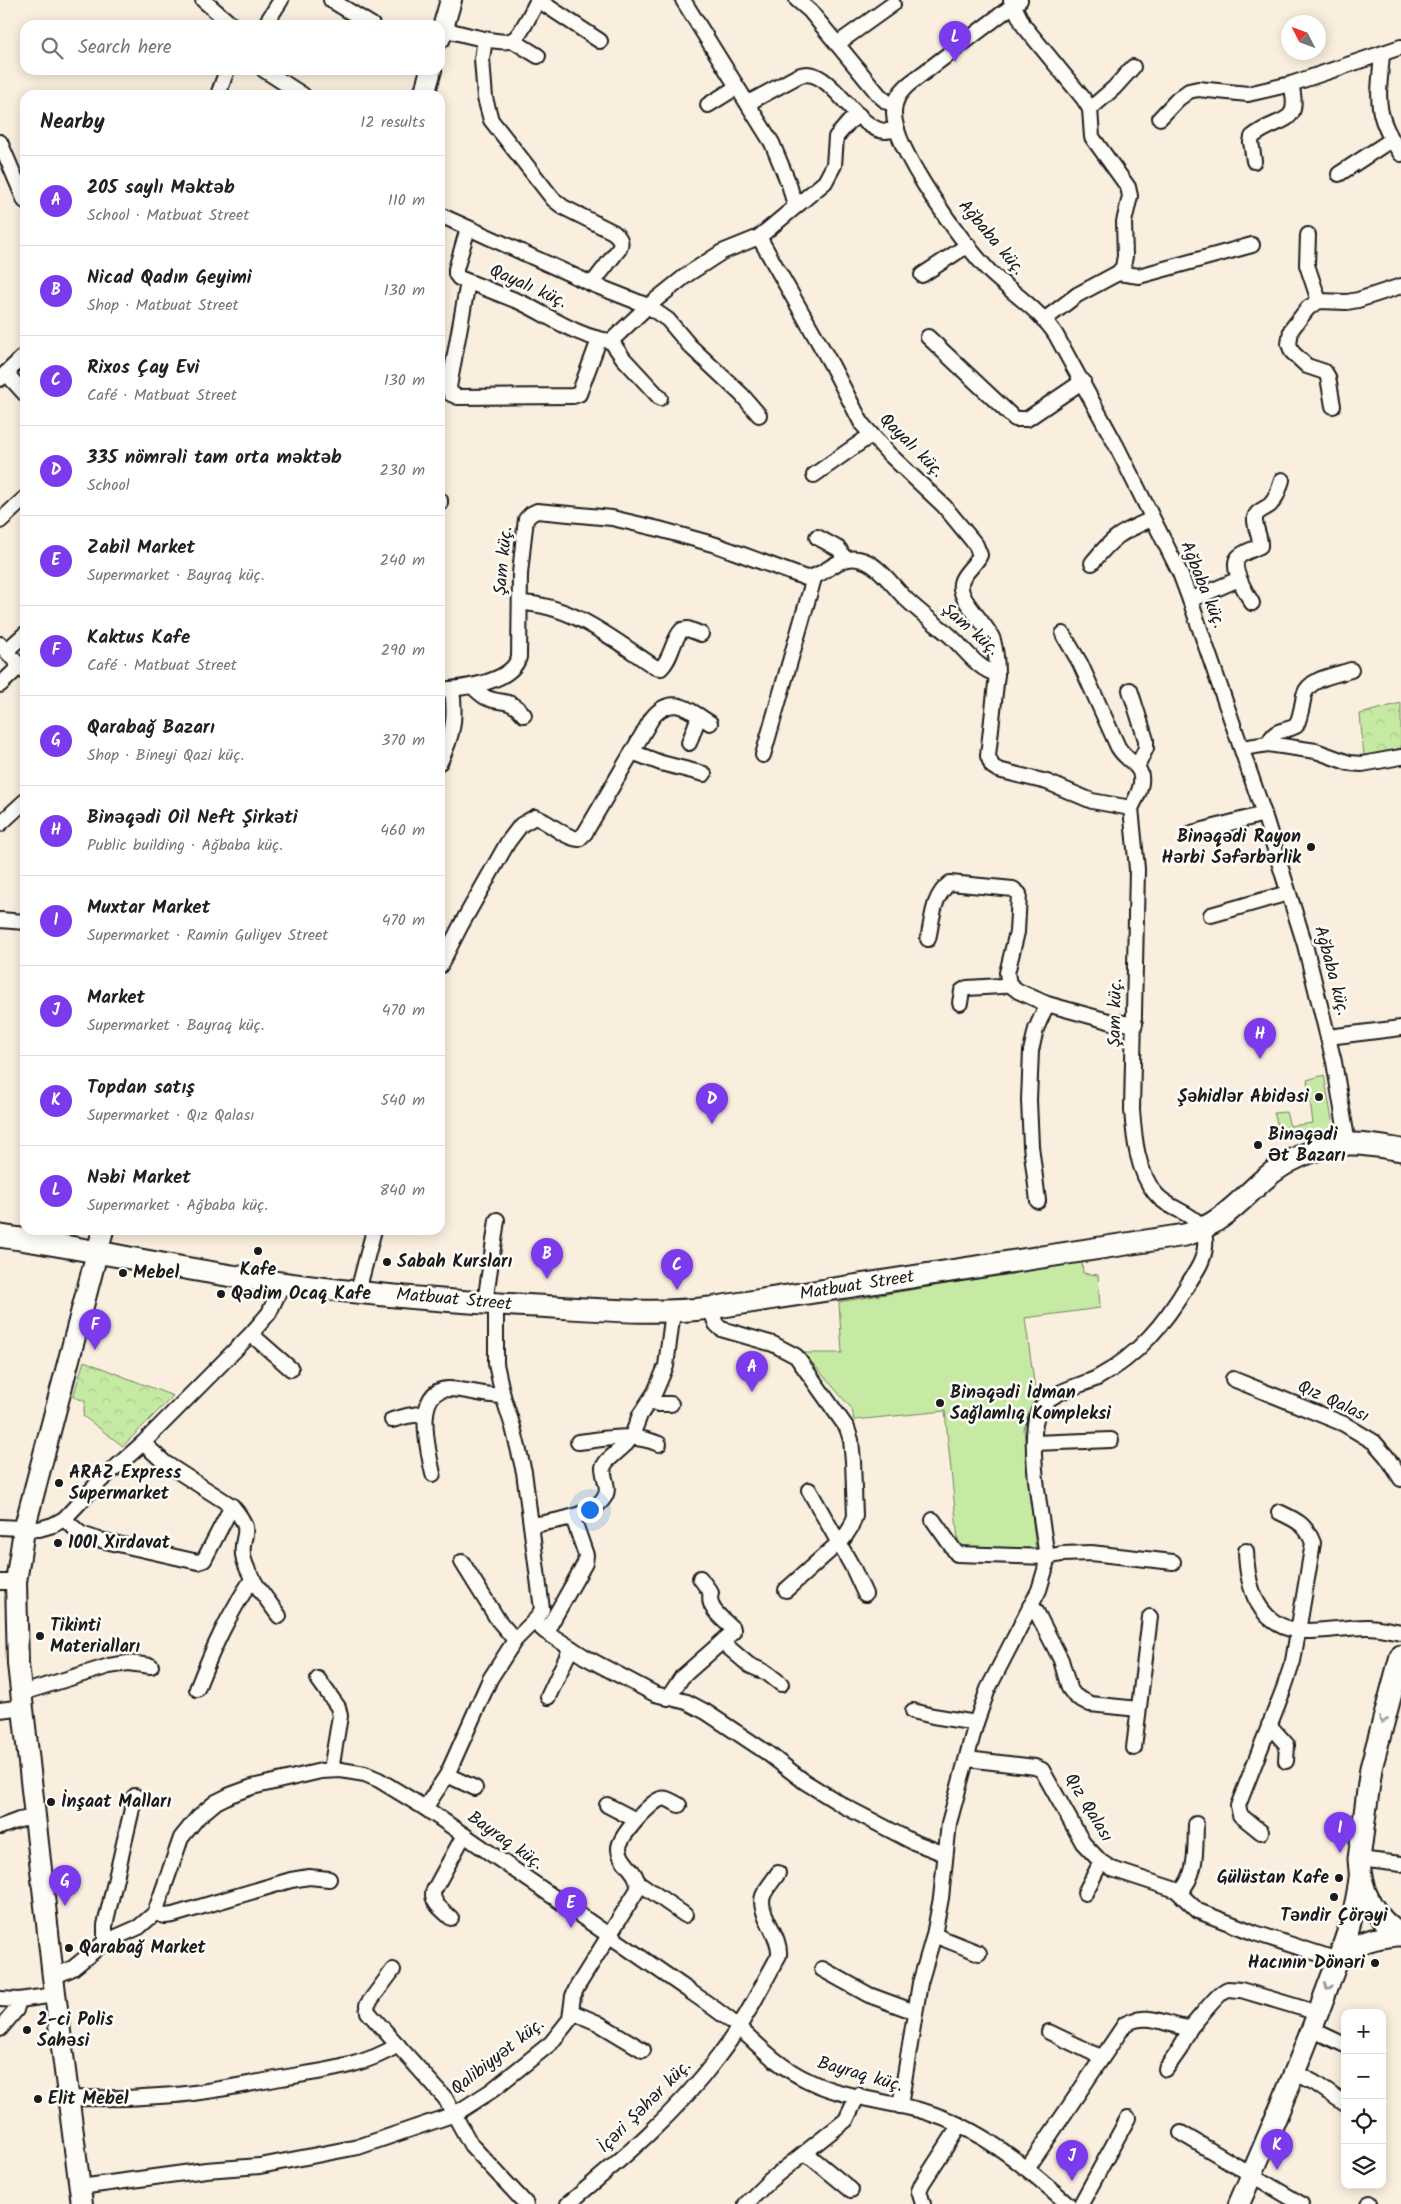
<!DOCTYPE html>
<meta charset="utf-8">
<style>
body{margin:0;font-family:Kalam,sans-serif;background:#f6f6f6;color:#222}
.controls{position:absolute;right:15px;bottom:15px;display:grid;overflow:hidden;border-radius:10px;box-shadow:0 2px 12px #0003}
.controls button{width:45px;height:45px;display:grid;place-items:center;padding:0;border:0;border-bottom:1px solid #e0e0e0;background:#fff;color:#222;font:25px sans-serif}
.compass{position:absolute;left:1281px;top:15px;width:45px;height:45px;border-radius:50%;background:#fff;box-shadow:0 2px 12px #0003;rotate:312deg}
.you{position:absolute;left:589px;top:1509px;width:18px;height:18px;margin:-12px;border:4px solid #fff;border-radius:50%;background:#1a73e8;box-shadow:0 0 0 8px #1a73e833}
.badge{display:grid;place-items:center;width:32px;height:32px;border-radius:50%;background:#7c3aed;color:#fff;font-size:16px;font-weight:700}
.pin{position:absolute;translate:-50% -41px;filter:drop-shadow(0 1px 2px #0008)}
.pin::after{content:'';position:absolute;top:26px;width:18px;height:15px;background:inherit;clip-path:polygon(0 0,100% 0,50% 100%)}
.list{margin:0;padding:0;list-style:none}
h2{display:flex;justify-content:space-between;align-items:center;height:65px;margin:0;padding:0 20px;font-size:21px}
h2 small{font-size:16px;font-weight:400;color:#767676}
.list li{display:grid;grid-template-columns:32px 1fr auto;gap:15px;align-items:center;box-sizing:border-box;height:90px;padding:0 20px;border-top:1px solid #e0e0e0}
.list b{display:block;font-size:19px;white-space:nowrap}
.list p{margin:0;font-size:16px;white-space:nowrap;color:#767676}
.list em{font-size:16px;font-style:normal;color:#767676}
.icon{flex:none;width:28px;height:28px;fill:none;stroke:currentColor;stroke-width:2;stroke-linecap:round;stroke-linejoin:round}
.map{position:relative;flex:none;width:1401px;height:2204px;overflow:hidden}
.search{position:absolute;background:#fff;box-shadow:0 2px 12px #0003;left:20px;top:20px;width:425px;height:55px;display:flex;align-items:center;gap:12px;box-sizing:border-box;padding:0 18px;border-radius:15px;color:#767676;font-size:19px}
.panel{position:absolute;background:#fff;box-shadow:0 2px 12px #0003;left:20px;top:90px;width:425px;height:1145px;border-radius:15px}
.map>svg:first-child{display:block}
.grass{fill:#c6eaa4;stroke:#718360}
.forest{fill:url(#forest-crowns);stroke:#718360}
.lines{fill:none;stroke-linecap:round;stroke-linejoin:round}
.street-casing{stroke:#1c1c1c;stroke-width:18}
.secondary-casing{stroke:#1c1c1c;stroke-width:24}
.primary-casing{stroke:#1c1c1c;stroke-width:25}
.street{stroke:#fdfcf7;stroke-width:14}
.secondary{stroke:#fdfcf7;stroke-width:20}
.primary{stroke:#fdfcf7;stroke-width:21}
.oneway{stroke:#989794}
.poi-dot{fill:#1c1c1c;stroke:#fdfcf7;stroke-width:2}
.labels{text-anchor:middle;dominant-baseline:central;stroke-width:5;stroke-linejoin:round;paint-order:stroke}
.street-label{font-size:18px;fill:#1c1c1c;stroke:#fdfcf7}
.poi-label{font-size:18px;font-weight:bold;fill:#1c1c1c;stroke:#fdfcf7;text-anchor:start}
</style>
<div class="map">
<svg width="1401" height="2204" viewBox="0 0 1401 2204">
<defs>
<pattern id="forest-crowns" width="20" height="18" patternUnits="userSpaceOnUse" patternTransform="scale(1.25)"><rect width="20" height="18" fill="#c6eaa4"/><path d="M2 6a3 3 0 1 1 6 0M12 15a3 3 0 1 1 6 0" fill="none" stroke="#aac88d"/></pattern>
</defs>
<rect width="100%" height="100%" fill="#faefde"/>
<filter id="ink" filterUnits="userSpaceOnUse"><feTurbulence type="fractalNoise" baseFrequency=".02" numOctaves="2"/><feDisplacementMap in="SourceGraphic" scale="10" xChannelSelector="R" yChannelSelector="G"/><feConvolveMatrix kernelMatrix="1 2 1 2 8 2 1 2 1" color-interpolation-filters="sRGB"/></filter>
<g filter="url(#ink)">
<g class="grass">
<path d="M1324,1075L1335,1136L1286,1139L1280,1133L1274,1113L1286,1112L1290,1126L1313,1123L1307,1080Z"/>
<path d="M1082,1261L1083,1273L1098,1275L1100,1308L1025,1318L1036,1396L1024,1429L1036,1552L959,1550L945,1411L854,1420L852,1409L804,1353H842L839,1302Z"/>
</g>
<g class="forest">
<path d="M1401,703V748L1364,756L1360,714Z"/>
<path d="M84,1361L173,1396L123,1446L83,1416L85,1401L73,1397Z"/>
</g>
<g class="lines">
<defs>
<g id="street">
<path d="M203,0L232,25"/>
<path d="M331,0L372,25"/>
<path d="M538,0L600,41"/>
<path d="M683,0L772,143L789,184L795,206"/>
<path d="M797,0L810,11L879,95L887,102L895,104"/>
<path d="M1011,0L1024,26L1083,98L1090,109L1092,137L1128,187L1130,196L1124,222L1125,256L1123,267L1118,273L1077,295L1044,320"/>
<path d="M1020,0L909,84C900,92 894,100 894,113C894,151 963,244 990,272C1011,292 1041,311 1056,335L1116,445L1180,573L1190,600L1264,814L1305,945L1334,1062L1348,1144"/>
<path d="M265,25L281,0"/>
<path d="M443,29C456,32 502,46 513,40C522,34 532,10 538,0"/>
<path d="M485,39L482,59L485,98L491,120L553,199L563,207L613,232C619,237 623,241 619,249L592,284"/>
<path d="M512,40L538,56"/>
<path d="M837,44L893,4"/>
<path d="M1382,55C1378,100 1374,115 1401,154"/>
<path d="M264,70L303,95"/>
<path d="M218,95L227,70"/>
<path d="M748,103L798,76C829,62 854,129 885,131C889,131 893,130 897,129"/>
<path d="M708,105L737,87"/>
<path d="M1090,109L1114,88L1133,67"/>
<path d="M1160,118L1178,99L1189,91L1198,89L1248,94L1291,84L1401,47"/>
<path d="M0,142L25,201"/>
<path d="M1254,161L1251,142L1252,137C1279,115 1302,128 1291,84"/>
<path d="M1339,174L1391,140"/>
<path d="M440,215L592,284L648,306L668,320L690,346L742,395L759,415"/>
<path d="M468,228L456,269V274L459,278C479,286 500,294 520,302C548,315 579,338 611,341L648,306L688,274L722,252L759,237L825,182L834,165L836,137L849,122L859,115"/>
<path d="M1308,235L1307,265L1319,301"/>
<path d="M759,237L831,364L862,424L888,453L944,506L976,545L980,555C976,564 966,571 962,580C954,598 987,622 993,640C996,651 997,663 997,674"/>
<path d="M1118,273L1139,276L1252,245"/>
<path d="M922,275L968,245"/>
<path d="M468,282L449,387L451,394L458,397L573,396L579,394L599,340"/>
<path d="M928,337L1015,419H1027L1083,381"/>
<path d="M611,341L623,358L660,398"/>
<path d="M6,373L25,394"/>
<path d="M0,379L25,355"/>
<path d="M1333,406L1328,377L1325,372L1307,366L1292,352L1289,344L1291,330L1308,308L1319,301L1347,302L1358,300L1401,286"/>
<path d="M814,475L871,435"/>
<path d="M440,500V503"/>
<path d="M0,521L25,498"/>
<path d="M817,537L839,549L845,559"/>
<path d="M1092,563C1115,535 1120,533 1152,519"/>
<path d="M1190,600L1239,579"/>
<path d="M520,603C571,604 614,640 655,667L661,668C672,658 672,640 682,630L688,629L701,634"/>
<path d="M1252,603C1246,592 1227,564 1241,555C1247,551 1254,549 1260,546C1261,537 1254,527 1255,518C1256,511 1265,509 1270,505C1277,498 1279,489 1282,480"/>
<path d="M1063,634L1080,663L1118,747C1124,757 1131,760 1137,767C1147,779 1137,797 1131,808"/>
<path d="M0,644L25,672"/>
<path d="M6,651L25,634"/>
<path d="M0,685L20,666"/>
<path d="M472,686C476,690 480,694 485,697C501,705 510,697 524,715"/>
<path d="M440,690C464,688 511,683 519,657L520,574L523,544L526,519L531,514L537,511L612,518L659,529L716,545L806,578C825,577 837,555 858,559C877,562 891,584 904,597C918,611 933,622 948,634C964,647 976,669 997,674L988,756L992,766L998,770L1047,782L1092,801L1131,808L1137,869L1132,1110C1134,1137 1137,1171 1155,1193C1171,1214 1209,1212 1205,1247C1204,1261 1195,1273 1188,1284C1165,1323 1138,1356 1097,1378C1078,1387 1050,1391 1039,1411C1025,1436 1043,1527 1047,1557L1045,1570L1039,1590L988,1689L976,1723L958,1790L949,1823L941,1898L934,1935L920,1983L900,2106"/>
<path d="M1130,690L1146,740V748L1137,767"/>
<path d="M689,743L699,716"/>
<path d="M1268,744C1276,727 1282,733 1296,726C1301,716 1302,706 1304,695C1309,678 1336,675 1351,670"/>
<path d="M1242,748L1268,744L1316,751L1349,763L1362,764L1401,757"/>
<path d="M632,752L661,763L704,774"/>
<path d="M763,755L814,578"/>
<path d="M440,762C453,735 456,719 452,689"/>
<path d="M0,824L25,801"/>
<path d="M1192,833L1264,814"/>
<path d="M1211,915L1288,893"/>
<path d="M0,920L25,922"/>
<path d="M928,939C933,918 932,897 950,883L1013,889L1019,894L1017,932L1007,973L1009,984L1018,991L1047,1004L1112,1022L1135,1024"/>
<path d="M440,966L461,925L508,842L521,825L535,817C550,822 564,838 579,839L585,833L652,718C672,693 689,710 710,723"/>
<path d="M960,1003L962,991L967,988L1001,986L1009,984"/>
<path d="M1328,1037L1401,1028"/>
<path d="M1038,1201L1031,1146L1029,1100L1031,1051L1036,1029L1047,1004"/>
<path d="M358,1291L374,1230"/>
<path d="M485,1303L497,1220"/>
<path d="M710,1308L716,1324L721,1329L773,1344L796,1356L847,1428L851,1440L853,1461L855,1516L851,1527L844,1538L786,1590"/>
<path d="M251,1334L291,1369"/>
<path d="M1233,1379L1344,1424L1374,1442L1387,1457L1401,1479"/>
<path d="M650,1401L658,1404H671"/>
<path d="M392,1420L407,1416L426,1413"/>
<path d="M578,1442C607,1439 631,1432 659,1444"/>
<path d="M143,1443L165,1463L232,1506C258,1536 237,1534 244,1560C250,1580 267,1599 279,1616"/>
<path d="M1034,1443L1111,1440"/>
<path d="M433,1474C429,1454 412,1390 448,1389C466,1389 484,1396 503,1396"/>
<path d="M809,1490L853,1568L865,1594"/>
<path d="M64,1519L81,1534L96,1539L198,1562L204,1560L232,1506"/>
<path d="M933,1520L957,1554L1047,1557L1062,1554L1091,1553L1173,1562"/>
<path d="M531,1525C551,1522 597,1516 606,1494C609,1487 603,1476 603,1467L607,1461L626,1444L632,1436L640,1415L655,1392L666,1366L673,1311"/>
<path d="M0,1527L39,1529L53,1525L64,1519L98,1483L143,1443L251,1334L269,1313L283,1283"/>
<path d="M1246,1551C1247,1587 1258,1627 1301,1631C1323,1632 1345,1627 1367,1627C1378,1627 1390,1630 1401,1632"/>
<path d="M462,1562L498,1620L515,1640"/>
<path d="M0,1582H16"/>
<path d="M1030,1606L1036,1611L1061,1660L1069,1688L1075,1696L1090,1704L1138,1709"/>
<path d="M534,1622L546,1632L585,1657L655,1694L687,1702L706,1712L766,1752L805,1782L844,1806L911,1841L945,1854"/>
<path d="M546,1632L585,1563L586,1555L573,1518"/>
<path d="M722,1642L749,1665L767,1673L781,1684"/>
<path d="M318,1679L338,1707L340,1716L331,1770"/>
<path d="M197,1689C213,1648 228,1615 253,1578"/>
<path d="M22,1693L109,1666L128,1663L151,1666"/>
<path d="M548,1697L571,1648"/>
<path d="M668,1698L682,1677L733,1632V1629C723,1619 706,1608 711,1593L700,1578"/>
<path d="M0,1710L23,1707"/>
<path d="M913,1711L933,1716L976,1723"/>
<path d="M1269,1725L1287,1745L1286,1761"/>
<path d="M1134,1748L1150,1617"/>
<path d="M967,1759L1035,1767L1042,1770L1083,1843L1101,1862L1112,1869L1176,1890L1198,1911L1255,1933L1338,1960"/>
<path d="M447,1775L475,1788"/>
<path d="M607,1805L636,1820"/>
<path d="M425,1808L447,1775L490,1679L515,1640L538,1617L542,1609L524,1472L513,1427L503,1396L496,1364V1304"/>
<path d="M0,1827L19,1820L36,1817"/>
<path d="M1261,1832L1240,1815L1238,1806L1284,1688L1293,1661L1313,1543C1306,1524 1296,1520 1279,1512"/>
<path d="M1359,1859L1401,1864"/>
<path d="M638,1882L685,1915"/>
<path d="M1180,1892C1198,1874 1195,1848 1196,1824"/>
<path d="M1085,1893L1101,1862"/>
<path d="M155,1913L165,1916L173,1915L291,1880L309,1877L329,1879"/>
<path d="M451,1918C443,1910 432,1904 433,1892L464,1835"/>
<path d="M934,1935L979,1953"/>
<path d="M105,1942V1925L135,1796"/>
<path d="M822,1969L869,1995L915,2012"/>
<path d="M393,1970L367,2005L368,2012L445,2098L471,2145L526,2204"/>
<path d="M53,1977L73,1968L105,1942L139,1927L155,1913L181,1838L198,1817L216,1802L230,1795L252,1787L321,1771L341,1770L365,1774L379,1780L425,1808L688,1990C704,2001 722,2013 737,2026C760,2047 780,2068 809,2081C843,2098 889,2101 926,2112C982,2129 1025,2166 1068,2204"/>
<path d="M0,1999L19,2000L55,1995"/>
<path d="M572,2012L598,2023L643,2050"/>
<path d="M0,2029L16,2010L19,2000"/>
<path d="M1313,2030L1345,2045"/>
<path d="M1049,2032L1101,2057"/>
<path d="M1166,2069L1180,2049L1190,2028"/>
<path d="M1296,2073L1315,2083L1345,2104"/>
<path d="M68,2098C104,2099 139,2098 175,2095C211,2092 246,2084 281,2078C321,2071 363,2067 398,2045"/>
<path d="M1181,2133L1301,2204"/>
<path d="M806,2153L851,2190"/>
<path d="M1027,2169L1125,2024C1150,2011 1165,2026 1190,2028C1199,2019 1218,1992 1228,1989C1232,1989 1237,1990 1241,1990L1318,2013"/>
<path d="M80,2187L206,2170L260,2166L358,2147L455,2114L491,2091L551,2043L570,2019L573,1996L577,1987L638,1889C639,1869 619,1864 619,1848C619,1837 650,1802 661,1799C667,1797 674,1803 679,1805"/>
<path d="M568,2204C622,2159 676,2114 718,2057C742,2026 760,1990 779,1955C781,1935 757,1913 763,1896C766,1888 774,1880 778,1873"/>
<path d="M746,2204L769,2181L846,2120L858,2095"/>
<path d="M923,2204L919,2191L922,2184L960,2125"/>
<path d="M1081,2204L1128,2118"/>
<path d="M1368,2204L1370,2203"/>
</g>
<g id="secondary">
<path d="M440,38L451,0"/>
<path d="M424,95L431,70"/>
<path d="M1338,1960C1360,1941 1371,1938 1400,1935"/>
<path d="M82,2204L53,1977L18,1664L16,1582L24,1530L103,1230"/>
<path d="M1239,2204C1269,2135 1298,2067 1324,1997C1339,1956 1356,1917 1360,1874"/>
</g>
<g id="primary">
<path d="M0,1236C80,1247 159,1265 239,1277C337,1292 437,1301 536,1306C594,1309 652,1315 710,1308L1185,1235C1218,1226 1238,1203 1262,1181C1285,1160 1317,1146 1348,1144C1366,1143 1384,1147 1401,1150"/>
<path d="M1401,1656L1371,1768L1359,1859C1360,1891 1374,1918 1401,1935"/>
</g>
</defs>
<use href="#street" class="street-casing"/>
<use href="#secondary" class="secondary-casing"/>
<use href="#primary" class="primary-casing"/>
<use href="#street" class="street"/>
<use href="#secondary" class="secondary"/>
<use href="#primary" class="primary"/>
</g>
<defs><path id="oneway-chevron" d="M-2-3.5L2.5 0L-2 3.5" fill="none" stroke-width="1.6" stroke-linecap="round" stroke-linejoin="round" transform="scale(1.25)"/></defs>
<g class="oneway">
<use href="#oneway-chevron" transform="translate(1383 1720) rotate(104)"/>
<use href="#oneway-chevron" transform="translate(1328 1987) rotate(110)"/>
</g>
</g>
<g class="poi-dot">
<circle cx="1311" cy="847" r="5"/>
<circle cx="1319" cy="1097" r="5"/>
<circle cx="1258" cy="1145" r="5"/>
<circle cx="258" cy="1251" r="5"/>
<circle cx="387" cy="1262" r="5"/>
<circle cx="123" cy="1273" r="5"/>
<circle cx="221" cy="1294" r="5"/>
<circle cx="940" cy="1403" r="5"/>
<circle cx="59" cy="1483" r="5"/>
<circle cx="58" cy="1543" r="5"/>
<circle cx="40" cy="1636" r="5"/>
<circle cx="51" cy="1802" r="5"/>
<circle cx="1339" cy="1878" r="5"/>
<circle cx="1334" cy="1897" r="5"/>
<circle cx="69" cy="1948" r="5"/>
<circle cx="1375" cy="1963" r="5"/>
<circle cx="27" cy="2030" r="5"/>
<circle cx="38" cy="2099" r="5"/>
</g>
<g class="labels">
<g class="street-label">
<text transform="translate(991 238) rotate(50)">Ağbaba küç.</text>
<text transform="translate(528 287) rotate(24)">Qayalı küç.</text>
<text transform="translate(911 446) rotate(45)">Qayalı küç.</text>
<text transform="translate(504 561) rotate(-85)">Şam küç.</text>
<text transform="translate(1202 585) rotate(68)">Ağbaba küç.</text>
<text transform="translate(970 630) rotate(41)">Şam küç.</text>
<text transform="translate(1331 971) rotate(75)">Ağbaba küç.</text>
<text transform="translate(1116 1013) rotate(-89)">Şam küç.</text>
<text transform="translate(857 1286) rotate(-9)">Matbuat Street</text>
<text transform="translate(454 1300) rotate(5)">Matbuat Street</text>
<text transform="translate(1333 1402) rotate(25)">Qız Qalası</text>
<text transform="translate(1088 1808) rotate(59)">Qız Qalası</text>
<text transform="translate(505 1841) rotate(35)">Bayraq küç.</text>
<text transform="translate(498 2057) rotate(-38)">Qalibiyyət küç.</text>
<text transform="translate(860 2075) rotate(16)">Bayraq küç.</text>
<text transform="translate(645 2107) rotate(-45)">İçəri Şəhər küç.</text>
</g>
<g class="poi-label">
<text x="1301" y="837" text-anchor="end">Binəqədi Rayon<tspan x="1301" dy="21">Hərbi Səfərbərlik</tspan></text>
<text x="1309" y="1097" text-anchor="end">Şəhidlər Abidəsi</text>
<text x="1268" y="1135">Binəqədi<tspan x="1268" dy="21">Ət Bazarı</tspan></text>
<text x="397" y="1262">Sabah Kursları</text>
<text x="258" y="1270" text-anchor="middle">Kafe</text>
<text x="133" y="1273">Mebel</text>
<text x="231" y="1294">Qədim Ocaq Kafe</text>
<text x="950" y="1393">Binəqədi İdman<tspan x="950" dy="21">Sağlamlıq Kompleksi</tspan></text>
<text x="69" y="1473">ARAZ Express<tspan x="69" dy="21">Supermarket</tspan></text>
<text x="68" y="1543">1001 Xırdavat</text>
<text x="50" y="1626">Tikinti<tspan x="50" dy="21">Materialları</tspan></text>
<text x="61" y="1802">İnşaat Malları</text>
<text x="1329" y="1878" text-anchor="end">Gülüstan Kafe</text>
<text x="1334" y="1916" text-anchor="middle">Təndir Çörəyi</text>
<text x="79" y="1948">Qarabağ Market</text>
<text x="1365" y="1963" text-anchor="end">Hacının Dönəri</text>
<text x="37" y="2020">2-ci Polis<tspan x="37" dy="21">Sahəsi</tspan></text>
<text x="48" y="2099">Elit Mebel</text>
</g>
</g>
</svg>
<div class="controls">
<button>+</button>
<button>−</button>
<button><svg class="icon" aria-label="locate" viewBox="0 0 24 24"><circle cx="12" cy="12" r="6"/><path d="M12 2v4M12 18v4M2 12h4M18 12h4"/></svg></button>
<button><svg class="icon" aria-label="layers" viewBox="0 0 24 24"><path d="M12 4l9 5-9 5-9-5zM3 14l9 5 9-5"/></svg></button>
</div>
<svg class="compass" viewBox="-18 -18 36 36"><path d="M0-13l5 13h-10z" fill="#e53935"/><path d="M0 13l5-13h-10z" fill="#767676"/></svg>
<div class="you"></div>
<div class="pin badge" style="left:752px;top:1392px">A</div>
<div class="pin badge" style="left:547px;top:1279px">B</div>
<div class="pin badge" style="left:677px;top:1290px">C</div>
<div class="pin badge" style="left:712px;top:1124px">D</div>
<div class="pin badge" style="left:571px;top:1928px">E</div>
<div class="pin badge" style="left:95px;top:1350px">F</div>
<div class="pin badge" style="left:65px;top:1906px">G</div>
<div class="pin badge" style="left:1260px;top:1059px">H</div>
<div class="pin badge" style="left:1340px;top:1853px">I</div>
<div class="pin badge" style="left:1072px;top:2181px">J</div>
<div class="pin badge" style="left:1277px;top:2170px">K</div>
<div class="pin badge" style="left:955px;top:62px">L</div>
<div class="search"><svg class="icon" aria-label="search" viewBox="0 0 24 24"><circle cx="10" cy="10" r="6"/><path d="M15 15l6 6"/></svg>Search here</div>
<section class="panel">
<h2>Nearby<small>12 results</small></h2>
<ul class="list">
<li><span class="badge">A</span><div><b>205 saylı Məktəb</b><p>School · Matbuat Street</p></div><em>110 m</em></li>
<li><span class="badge">B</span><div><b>Nicad Qadın Geyimi</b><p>Shop · Matbuat Street</p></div><em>130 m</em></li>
<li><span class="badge">C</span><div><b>Rixos Çay Evi</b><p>Café · Matbuat Street</p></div><em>130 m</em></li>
<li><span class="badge">D</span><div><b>335 nömrəli tam orta məktəb</b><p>School</p></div><em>230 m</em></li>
<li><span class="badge">E</span><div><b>Zabil Market</b><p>Supermarket · Bayraq küç.</p></div><em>240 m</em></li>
<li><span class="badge">F</span><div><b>Kaktus Kafe</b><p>Café · Matbuat Street</p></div><em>290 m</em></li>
<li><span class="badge">G</span><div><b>Qarabağ Bazarı</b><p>Shop · Bineyi Qazi küç.</p></div><em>370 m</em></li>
<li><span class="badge">H</span><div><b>Binəqədi Oil Neft Şirkəti</b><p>Public building · Ağbaba küç.</p></div><em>460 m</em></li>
<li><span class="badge">I</span><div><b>Muxtar Market</b><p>Supermarket · Ramin Guliyev Street</p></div><em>470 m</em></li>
<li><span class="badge">J</span><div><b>Market</b><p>Supermarket · Bayraq küç.</p></div><em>470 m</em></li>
<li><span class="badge">K</span><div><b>Topdan satış</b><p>Supermarket · Qız Qalası</p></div><em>540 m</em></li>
<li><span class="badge">L</span><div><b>Nəbi Market</b><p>Supermarket · Ağbaba küç.</p></div><em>840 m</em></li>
</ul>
</section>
</div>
